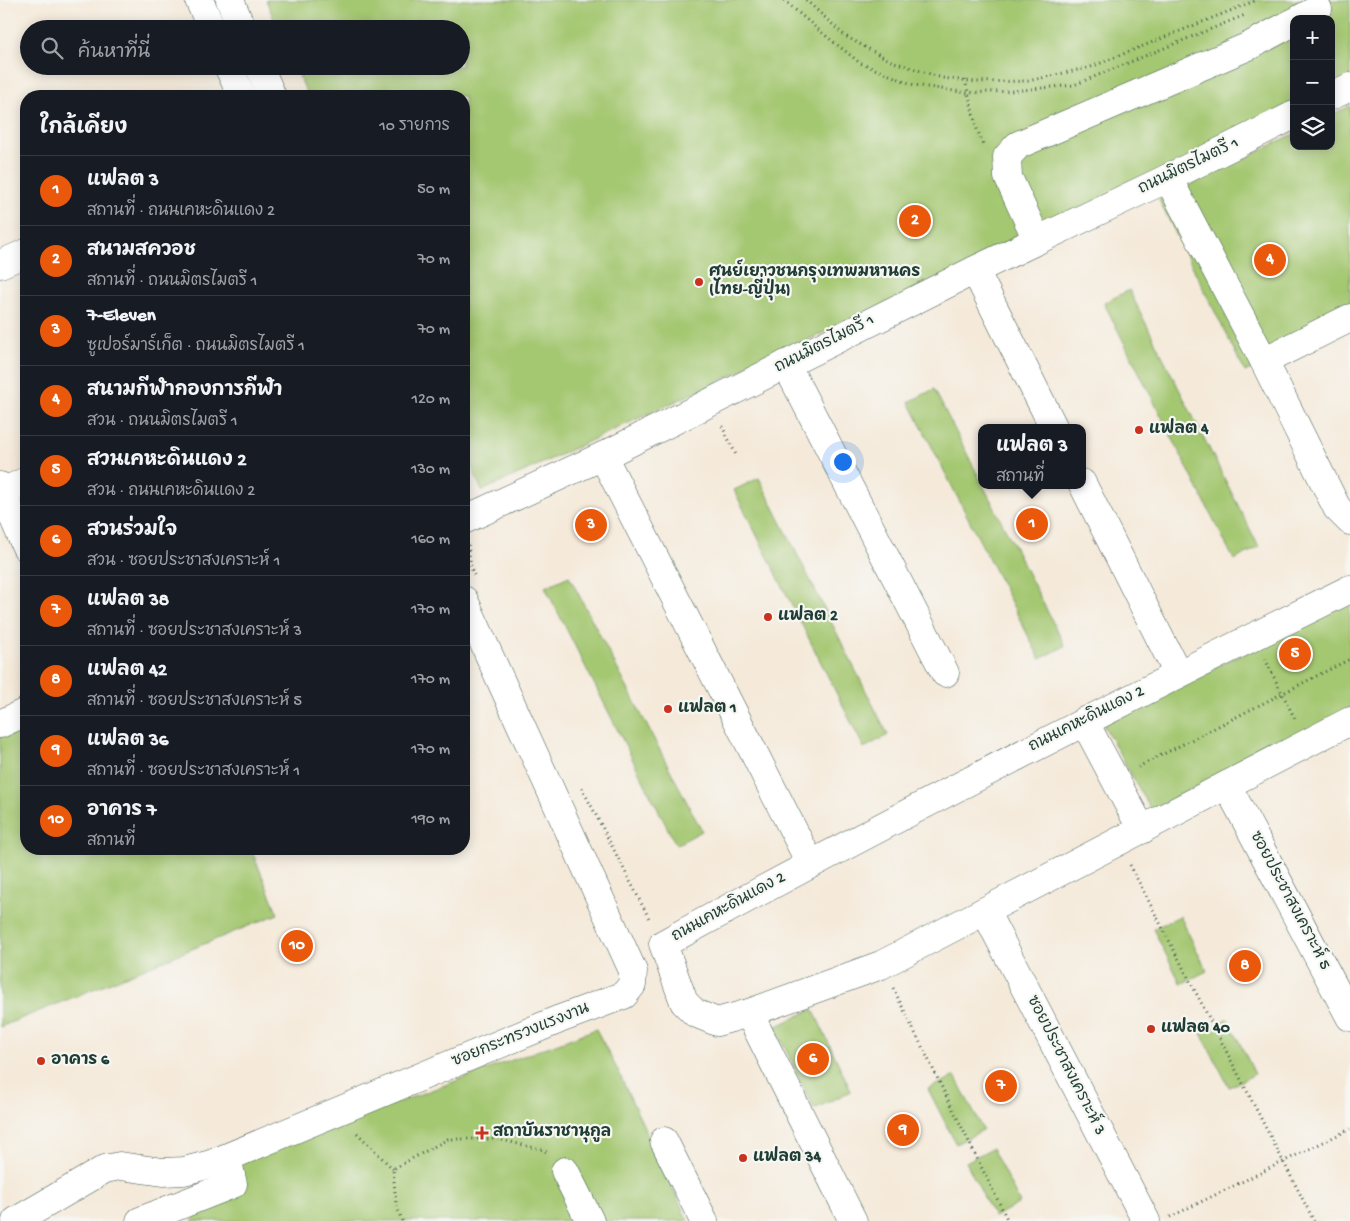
<!DOCTYPE html>
<html lang="th">
<meta charset="utf-8">
<style>
body{margin:0;font-family:"Gochi Hand","Playpen Sans Thai",sans-serif;background:#242831;color:#f1f3f6}
.controls{position:absolute;right:15px;top:15px;display:grid;overflow:hidden;border-radius:10px;box-shadow:0 2px 12px #0003}
.controls button{width:45px;height:45px;display:grid;place-items:center;padding:0;border:0;border-bottom:1px solid #363941;background:#171b24;color:#f1f3f6;font:25px sans-serif}
.you{position:absolute;left:842px;top:461px;width:18px;height:18px;margin:-12px;border:4px solid #fff;border-radius:50%;background:#1a73e8;box-shadow:0 0 0 8px #1a73e833}
.badge{display:grid;place-items:center;width:32px;height:32px;border-radius:50%;background:#ea580c;color:#fff;font-size:16px;font-weight:700}
.pin{position:absolute;translate:-50% -50%;border:2px solid #fff;box-shadow:0 1px 5px #0006}
.popup{position:absolute;left:978px;top:424px;width:108px;height:65px;box-sizing:border-box;display:grid;place-content:center;border-radius:10px;background:#171b24;filter:drop-shadow(0 1px 4px #0005);font-size:16px;white-space:nowrap;color:#9ea1a6}
.popup b{font-size:19px;color:#f1f3f6}
.popup::after{content:'';position:absolute;left:50%;top:100%;margin-left:-10px;border:10px solid transparent;border-top-color:#171b24}
.list{margin:0;padding:0;list-style:none}
h2{display:flex;justify-content:space-between;align-items:center;height:65px;margin:0;padding:0 20px;font-size:21px}
h2 small{font-size:16px;font-weight:400;color:#9ea1a6}
.list li{display:grid;grid-template-columns:32px 1fr auto;gap:15px;align-items:center;box-sizing:border-box;height:70px;padding:0 20px;border-top:1px solid #363941}
.list b{display:block;font-size:19px;white-space:nowrap}
.list p{margin:0;font-size:16px;white-space:nowrap;color:#9ea1a6}
.list em{font-size:16px;font-style:normal;color:#9ea1a6}
.icon{flex:none;width:28px;height:28px;fill:none;stroke:currentColor;stroke-width:2;stroke-linecap:round;stroke-linejoin:round}
.map{position:relative;flex:none;width:1350px;height:1221px;overflow:hidden}
.search{position:absolute;background:#171b24;box-shadow:0 2px 12px #0003;left:20px;top:20px;width:450px;height:55px;display:flex;align-items:center;gap:12px;box-sizing:border-box;padding:0 18px;border-radius:28px;color:#9ea1a6;font-size:19px}
.panel{position:absolute;background:#171b24;box-shadow:0 2px 12px #0003;left:20px;top:90px;width:450px;height:765px;border-radius:20px}
.map>svg:first-child{display:block}
.green{fill:#a4c771;stroke:#628252}
.lines{fill:none;stroke-linecap:round;stroke-linejoin:round}
.minor-casing{stroke:#3f574d;stroke-width:29}
.path{stroke:#3f574d;stroke-width:3;stroke-dasharray:1 4;stroke-linecap:butt}
.minor{stroke:#fff;stroke-width:28}
.poi-dot{fill:#c8321e;stroke:#f6f6f2;stroke-width:2}
.labels{text-anchor:middle;dominant-baseline:central;stroke-width:4.5;stroke-linejoin:round;paint-order:stroke}
.street-label{font-size:16px;fill:#1f3d34;stroke:#f6f6f2}
.poi-label{font-size:16px;font-weight:bold;fill:#1f3d34;stroke:#f6f6f2;text-anchor:start}
</style>
<div class="map">
<svg width="1350" height="1221" viewBox="0 0 1350 1221">
<rect width="100%" height="100%" fill="#f6f6f2"/>
<filter id="ink" filterUnits="userSpaceOnUse"><feTurbulence type="fractalNoise" baseFrequency=".02" numOctaves="2"/><feDisplacementMap in="SourceGraphic" scale="10" xChannelSelector="R" yChannelSelector="G"/><feConvolveMatrix kernelMatrix="1 2 1 2 8 2 1 2 1" color-interpolation-filters="sRGB"/></filter>
<filter id="wash" filterUnits="userSpaceOnUse"><feTurbulence type="fractalNoise" baseFrequency=".0096" numOctaves="4" result="noise"/><feDisplacementMap in="SourceGraphic" scale="20" xChannelSelector="R" yChannelSelector="G"/><feGaussianBlur stdDeviation="1.12" result="paint"/><feColorMatrix in="noise" values="0 0 0 0 0 0 0 0 0 0 0 0 0 0 0 0 0 1.4 0 .05"/><feComposite in="paint" operator="in"/></filter>
<g filter="url(#wash)">
<rect width="100%" height="100%" fill="#f5eada"/>
<g class="green">
<path d="M266,0H1350V89L1331,98V19H1294V115L482,491L464,448V96H308L295,66H461V29H278Z"/>
<path d="M1350,106V320L1245,372L1159,200L1294,134V146H1331V115Z"/>
<path d="M1129,290L1259,547L1234,560L1104,303Z"/>
<path d="M934,389L1065,646L1040,659L909,402Z"/>
<path d="M759,478L888,735L864,748L734,490Z"/>
<path d="M569,576L702,831L676,845L545,587Z"/>
<path d="M1350,599V710L1151,810L1103,724Z"/>
<path d="M26,722V849H251L278,914L0,1027V732Z"/>
<path d="M1180,916L1207,971L1181,984L1153,929Z"/>
<path d="M813,1009L851,1091L814,1109L775,1027Z"/>
<path d="M1228,1019L1255,1074L1229,1087L1201,1033Z"/>
<path d="M596,1029L617,1069L688,1221H192L240,1161Z"/>
<path d="M955,1076L983,1130L956,1144L928,1089Z"/>
<path d="M992,1148L1020,1203L994,1217L966,1162Z"/>
</g>
</g>
<g filter="url(#ink)">
<g class="lines">
<defs>
<g id="minor">
<path d="M199,0L212,29"/>
<path d="M230,0L242,29"/>
<path d="M1300,19L1318,9"/>
<path d="M228,66L242,96"/>
<path d="M259,66L272,96"/>
<path d="M1331,96L1350,87"/>
<path d="M1168,178L1264,361L1337,508L1350,521"/>
<path d="M1037,240L1008,177L1007,157L1018,145L1249,46L1294,22"/>
<path d="M0,264L26,253"/>
<path d="M975,270L1054,428"/>
<path d="M1264,361L1350,318"/>
<path d="M786,364L945,673"/>
<path d="M603,456L810,863"/>
<path d="M1082,483L1178,674"/>
<path d="M0,486L26,547"/>
<path d="M3,492L26,481"/>
<path d="M464,518L466,519L603,456L975,270L1168,178L1294,115"/>
<path d="M1350,589C1119,703 889,820 663,944L684,1002L695,1013L717,1022L749,1013L881,965L1350,721"/>
<path d="M1084,721L1142,830"/>
<path d="M0,724L26,712"/>
<path d="M1227,785L1350,1017"/>
<path d="M985,911L1146,1221"/>
<path d="M749,1013L853,1221"/>
<path d="M664,1141L704,1221"/>
<path d="M565,1171L590,1221"/>
<path d="M16,1221L105,1169L120,1166L163,1172L184,1171L211,1164L560,1019L624,995L632,985L633,971L464,600"/>
<path d="M140,1221L233,1184L227,1158"/>
</g>
</defs>
<use href="#minor" class="minor-casing"/>
<g class="path">
<path d="M784,0L815,27L860,63L914,85L968,93L1011,91L1074,85L1245,15"/>
<path d="M806,0L845,36L891,61L942,78L976,82L1028,81L1091,67L1257,0"/>
<path d="M965,80L977,129L983,144"/>
<path d="M722,426L737,457"/>
<path d="M468,545L471,568L474,575"/>
<path d="M1265,659L1296,721"/>
<path d="M1138,767L1350,659"/>
<path d="M582,788L650,920"/>
<path d="M1130,865L1314,1221"/>
<path d="M893,988L1008,1221"/>
<path d="M357,1133L393,1169"/>
<path d="M1170,1217L1350,1129"/>
<path d="M402,1221L396,1204L393,1169L448,1139H498L544,1150L547,1153"/>
</g>
<use href="#minor" class="minor"/>
</g>
</g>
<g class="poi-dot">
<circle cx="699" cy="282" r="5"/>
<circle cx="1139" cy="430" r="5"/>
<circle cx="768" cy="617" r="5"/>
<circle cx="668" cy="709" r="5"/>
<circle cx="1151" cy="1029" r="5"/>
<circle cx="41" cy="1061" r="5"/>
<path d="M479.5 1125.5h5v5h5v5h-5v5h-5v-5h-5v-5h5z"/>
<circle cx="743" cy="1158" r="5"/>
</g>
<g class="labels">
<g class="street-label">
<text transform="translate(1189 167) rotate(-26)">ถนนมิตรไมตรี 1</text>
<text transform="translate(825 345) rotate(-27)">ถนนมิตรไมตรี 1</text>
<text transform="translate(1087 720) rotate(-27)">ถนนเคหะดินแดง 2</text>
<text transform="translate(1289 901) rotate(62)">ซอยประชาสงเคราะห์ 5</text>
<text transform="translate(729 908) rotate(-29)">ถนนเคหะดินแดง 2</text>
<text transform="translate(521 1036) rotate(-22)">ซอยกระทรวงแรงงาน</text>
<text transform="translate(1065 1066) rotate(63)">ซอยประชาสงเคราะห์ 3</text>
</g>
<g class="poi-label">
<text x="709" y="273">ศูนย์เยาวชนกรุงเทพมหานคร<tspan x="709" dy="18">(ไทย-ญี่ปุ่น)</tspan></text>
<text x="1149" y="430">แฟลต 4</text>
<text x="778" y="617">แฟลต 2</text>
<text x="678" y="709">แฟลต 1</text>
<text x="1161" y="1029">แฟลต 40</text>
<text x="51" y="1061">อาคาร 6</text>
<text x="493" y="1133">สถาบันราชานุกูล</text>
<text x="753" y="1158">แฟลต 34</text>
</g>
</g>
</svg>
<div class="controls">
<button>+</button>
<button>−</button>
<button><svg class="icon" aria-label="layers" viewBox="0 0 24 24"><path d="M12 4l9 5-9 5-9-5zM3 14l9 5 9-5"/></svg></button>
</div>
<div class="you"></div>
<div class="pin badge" style="left:1032px;top:524px">1</div>
<div class="popup"><b>แฟลต 3</b>สถานที่</div>
<div class="pin badge" style="left:915px;top:221px">2</div>
<div class="pin badge" style="left:591px;top:525px">3</div>
<div class="pin badge" style="left:1270px;top:260px">4</div>
<div class="pin badge" style="left:1295px;top:654px">5</div>
<div class="pin badge" style="left:813px;top:1059px">6</div>
<div class="pin badge" style="left:1001px;top:1086px">7</div>
<div class="pin badge" style="left:1245px;top:966px">8</div>
<div class="pin badge" style="left:903px;top:1130px">9</div>
<div class="pin badge" style="left:297px;top:946px">10</div>
<div class="search"><svg class="icon" aria-label="search" viewBox="0 0 24 24"><circle cx="10" cy="10" r="6"/><path d="M15 15l6 6"/></svg>ค้นหาที่นี่</div>
<section class="panel">
<h2>ใกล้เคียง<small>10 รายการ</small></h2>
<ul class="list">
<li><span class="badge">1</span><div><b>แฟลต 3</b><p>สถานที่ · ถนนเคหะดินแดง 2</p></div><em>50 m</em></li>
<li><span class="badge">2</span><div><b>สนามสควอช</b><p>สถานที่ · ถนนมิตรไมตรี 1</p></div><em>70 m</em></li>
<li><span class="badge">3</span><div><b>7-Eleven</b><p>ซูเปอร์มาร์เก็ต · ถนนมิตรไมตรี 1</p></div><em>70 m</em></li>
<li><span class="badge">4</span><div><b>สนามกีฬากองการกีฬา</b><p>สวน · ถนนมิตรไมตรี 1</p></div><em>120 m</em></li>
<li><span class="badge">5</span><div><b>สวนเคหะดินแดง 2</b><p>สวน · ถนนเคหะดินแดง 2</p></div><em>130 m</em></li>
<li><span class="badge">6</span><div><b>สวนร่วมใจ</b><p>สวน · ซอยประชาสงเคราะห์ 1</p></div><em>160 m</em></li>
<li><span class="badge">7</span><div><b>แฟลต 38</b><p>สถานที่ · ซอยประชาสงเคราะห์ 3</p></div><em>170 m</em></li>
<li><span class="badge">8</span><div><b>แฟลต 42</b><p>สถานที่ · ซอยประชาสงเคราะห์ 5</p></div><em>170 m</em></li>
<li><span class="badge">9</span><div><b>แฟลต 36</b><p>สถานที่ · ซอยประชาสงเคราะห์ 1</p></div><em>170 m</em></li>
<li><span class="badge">10</span><div><b>อาคาร 7</b><p>สถานที่</p></div><em>190 m</em></li>
</ul>
</section>
</div>
